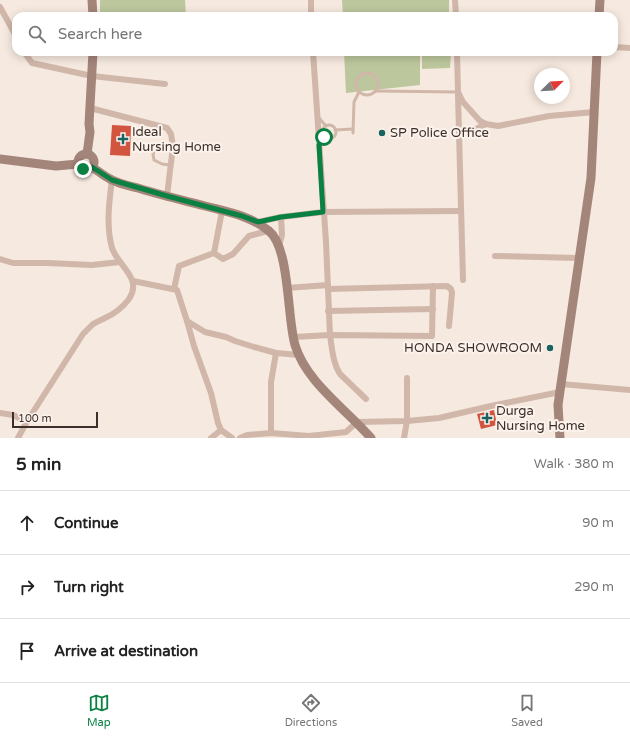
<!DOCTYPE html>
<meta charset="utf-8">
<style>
body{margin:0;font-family:"Varela Round",sans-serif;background:#f6f6f6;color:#222}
.compass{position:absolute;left:534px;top:68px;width:36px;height:36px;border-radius:50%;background:#fff;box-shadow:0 2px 10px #0003;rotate:66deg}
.scale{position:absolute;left:12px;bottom:10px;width:86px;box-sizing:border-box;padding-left:4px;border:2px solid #3c2e2a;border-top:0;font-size:11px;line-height:14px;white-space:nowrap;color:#3c2e2a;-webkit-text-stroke:3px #fcf3ed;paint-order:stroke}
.stop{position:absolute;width:12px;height:12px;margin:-9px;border:3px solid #0b8043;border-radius:50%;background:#fff}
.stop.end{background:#0b8043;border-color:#fff;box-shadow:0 1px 4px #0008}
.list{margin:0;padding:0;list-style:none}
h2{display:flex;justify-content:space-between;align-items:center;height:52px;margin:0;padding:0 16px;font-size:17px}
h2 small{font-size:13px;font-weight:400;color:#767676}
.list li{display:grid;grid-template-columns:26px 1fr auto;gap:12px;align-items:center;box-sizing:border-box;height:64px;padding:0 16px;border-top:1px solid #e0e0e0}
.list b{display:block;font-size:15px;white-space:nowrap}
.list em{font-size:13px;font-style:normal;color:#767676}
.icon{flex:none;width:22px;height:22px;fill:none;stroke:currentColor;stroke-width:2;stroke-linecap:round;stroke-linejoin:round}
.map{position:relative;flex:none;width:630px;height:438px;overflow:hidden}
.search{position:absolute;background:#fff;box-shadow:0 2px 10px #0003;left:12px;right:12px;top:12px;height:44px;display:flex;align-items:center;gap:10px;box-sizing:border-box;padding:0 14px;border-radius:12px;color:#767676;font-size:15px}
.sheet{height:244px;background:#fff}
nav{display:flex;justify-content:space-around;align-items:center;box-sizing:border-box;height:56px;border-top:1px solid #e0e0e0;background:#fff;font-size:11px;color:#767676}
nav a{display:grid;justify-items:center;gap:2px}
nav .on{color:#0b8043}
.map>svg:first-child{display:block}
.green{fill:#bdc79d}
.building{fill:#d25540}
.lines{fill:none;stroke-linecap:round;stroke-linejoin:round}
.lane{stroke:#d0b7a9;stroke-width:3}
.street{stroke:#d0b7a9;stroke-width:6}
.secondary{stroke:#a4857a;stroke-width:9}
.route{stroke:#0b8043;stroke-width:5}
.poi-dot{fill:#1a6360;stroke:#fcf3ed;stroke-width:1.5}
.labels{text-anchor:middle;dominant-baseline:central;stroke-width:4;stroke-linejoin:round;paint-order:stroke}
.poi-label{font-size:13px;fill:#3c2e2a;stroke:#fcf3ed;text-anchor:start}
</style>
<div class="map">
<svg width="630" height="438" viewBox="0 0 630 438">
<rect width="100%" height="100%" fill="#f6e9df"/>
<g class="green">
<path d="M100,0H185L186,16H100Z"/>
<path d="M342,0H449V16H343Z"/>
<path d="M344,52H451L450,68L422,69V55L420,54V85L346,93Z"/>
</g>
<g class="building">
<path d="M112,125L131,126L130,156L110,155Z"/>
<path d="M494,410L497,425L481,429L477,414Z"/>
</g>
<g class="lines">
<g class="lane">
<circle cx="367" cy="84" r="11"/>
<path d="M376,91L458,92"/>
<path d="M319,118L326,126"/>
<circle cx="329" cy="132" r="7"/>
<path d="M335,130L353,129"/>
<path d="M353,133L354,102L359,92"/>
<path d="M170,165L162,164L154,160L153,154L156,147L173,146"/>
</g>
<g class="street">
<path d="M311,0V16"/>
<path d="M455,0L456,16"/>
<path d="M0,7L16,36"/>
<path d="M614,47L630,48"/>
<path d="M24,52L32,63L92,76L165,84"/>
<path d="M457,52L458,92L463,102L480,121L486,124L498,126L549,116L594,112"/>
<path d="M458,95L463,280"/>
<path d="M90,108L167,128L171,134L173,146L167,196"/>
<path d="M459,133L472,131L486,124"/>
<path d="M258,222L281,217L323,212L461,211"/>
<path d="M279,246L282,235L281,217"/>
<path d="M214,253L223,259L233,254L249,236L268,231"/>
<path d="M495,256L579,258"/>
<path d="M0,259L13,263H47L92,265L120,262"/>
<path d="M133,281L177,290L187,321L205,332L226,337L235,341L254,347L276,353L299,355"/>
<path d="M287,288L328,285"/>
<path d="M174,289L179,266L214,253L222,211"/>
<path d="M328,289L447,286L451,289L452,293L449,326"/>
<path d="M328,311L433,309"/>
<path d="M187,321L194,346L211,393L218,423L221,430L232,438"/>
<path d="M294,337L330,335L326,242L313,52"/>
<path d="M561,384L630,390"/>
<path d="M366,399L340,374C333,363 332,349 330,335L432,336L433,286"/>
<path d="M0,413L13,415L27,422"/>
<path d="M271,433V382L276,353"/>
<path d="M18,438L26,423L83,334C86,331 89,328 92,325C95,322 101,320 105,318C114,314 123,307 129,299C143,278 118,266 112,248C106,226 109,202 112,180"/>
<path d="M211,438L221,430"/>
<path d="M240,438L247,435L271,433L309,436L346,432L357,422L407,421L439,418L491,406L560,392"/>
<path d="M404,438L407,421V378"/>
</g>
<g class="secondary">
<path d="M92,0L93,16"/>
<path d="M599,16L600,0"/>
<circle cx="86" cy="162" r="8"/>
<path d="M87,154L90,132L89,124L93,52"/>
<path d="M0,159L56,166L78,164"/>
<path d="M92,167C98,171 105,177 112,180C120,184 130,186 138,188C160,195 183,200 205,206C228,212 251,216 269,231C290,248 287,318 295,345C306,382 346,409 371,438"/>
<path d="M560,438L558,405L561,384L591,178L597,52"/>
</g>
</g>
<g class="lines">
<path class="route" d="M83,169H89L92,167L112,180L167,196L242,216L258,222L281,217L323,212L319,145L326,138L324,137"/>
</g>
<g class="poi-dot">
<circle cx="382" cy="133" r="4"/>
<path d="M121 133h4v4h4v4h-4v4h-4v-4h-4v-4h4z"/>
<circle cx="550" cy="348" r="4"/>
<path d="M485 412h4v4h4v4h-4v4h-4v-4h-4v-4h4z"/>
</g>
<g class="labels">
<g class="poi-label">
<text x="132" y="132">Ideal<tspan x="132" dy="15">Nursing Home</tspan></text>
<text x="390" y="133">SP Police Office</text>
<text x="542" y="348" text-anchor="end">HONDA SHOWROOM</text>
<text x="496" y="411">Durga<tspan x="496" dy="15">Nursing Home</tspan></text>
</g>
</g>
</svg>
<svg class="compass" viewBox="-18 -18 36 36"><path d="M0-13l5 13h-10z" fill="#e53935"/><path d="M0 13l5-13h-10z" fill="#767676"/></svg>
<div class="scale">100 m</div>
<div class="stop" style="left:324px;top:137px"></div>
<div class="stop end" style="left:83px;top:169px"></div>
<div class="search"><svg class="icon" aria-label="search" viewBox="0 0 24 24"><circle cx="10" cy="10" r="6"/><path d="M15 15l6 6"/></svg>Search here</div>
</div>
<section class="sheet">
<h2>5 min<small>Walk · 380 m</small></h2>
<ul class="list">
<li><svg class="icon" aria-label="ahead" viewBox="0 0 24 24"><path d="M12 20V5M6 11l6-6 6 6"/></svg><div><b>Continue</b></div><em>90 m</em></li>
<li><svg class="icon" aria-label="right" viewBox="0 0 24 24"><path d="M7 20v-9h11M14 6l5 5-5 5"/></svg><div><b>Turn right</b></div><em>290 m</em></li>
<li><svg class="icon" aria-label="arrive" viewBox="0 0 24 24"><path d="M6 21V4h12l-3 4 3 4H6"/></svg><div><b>Arrive at destination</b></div></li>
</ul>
</section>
<nav>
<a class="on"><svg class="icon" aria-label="map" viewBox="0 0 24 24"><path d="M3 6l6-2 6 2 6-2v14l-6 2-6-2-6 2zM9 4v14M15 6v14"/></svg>Map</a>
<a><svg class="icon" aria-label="directions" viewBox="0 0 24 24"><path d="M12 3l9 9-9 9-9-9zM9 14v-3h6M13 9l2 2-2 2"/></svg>Directions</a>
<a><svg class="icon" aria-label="saved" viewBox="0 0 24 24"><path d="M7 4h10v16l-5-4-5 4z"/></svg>Saved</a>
</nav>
